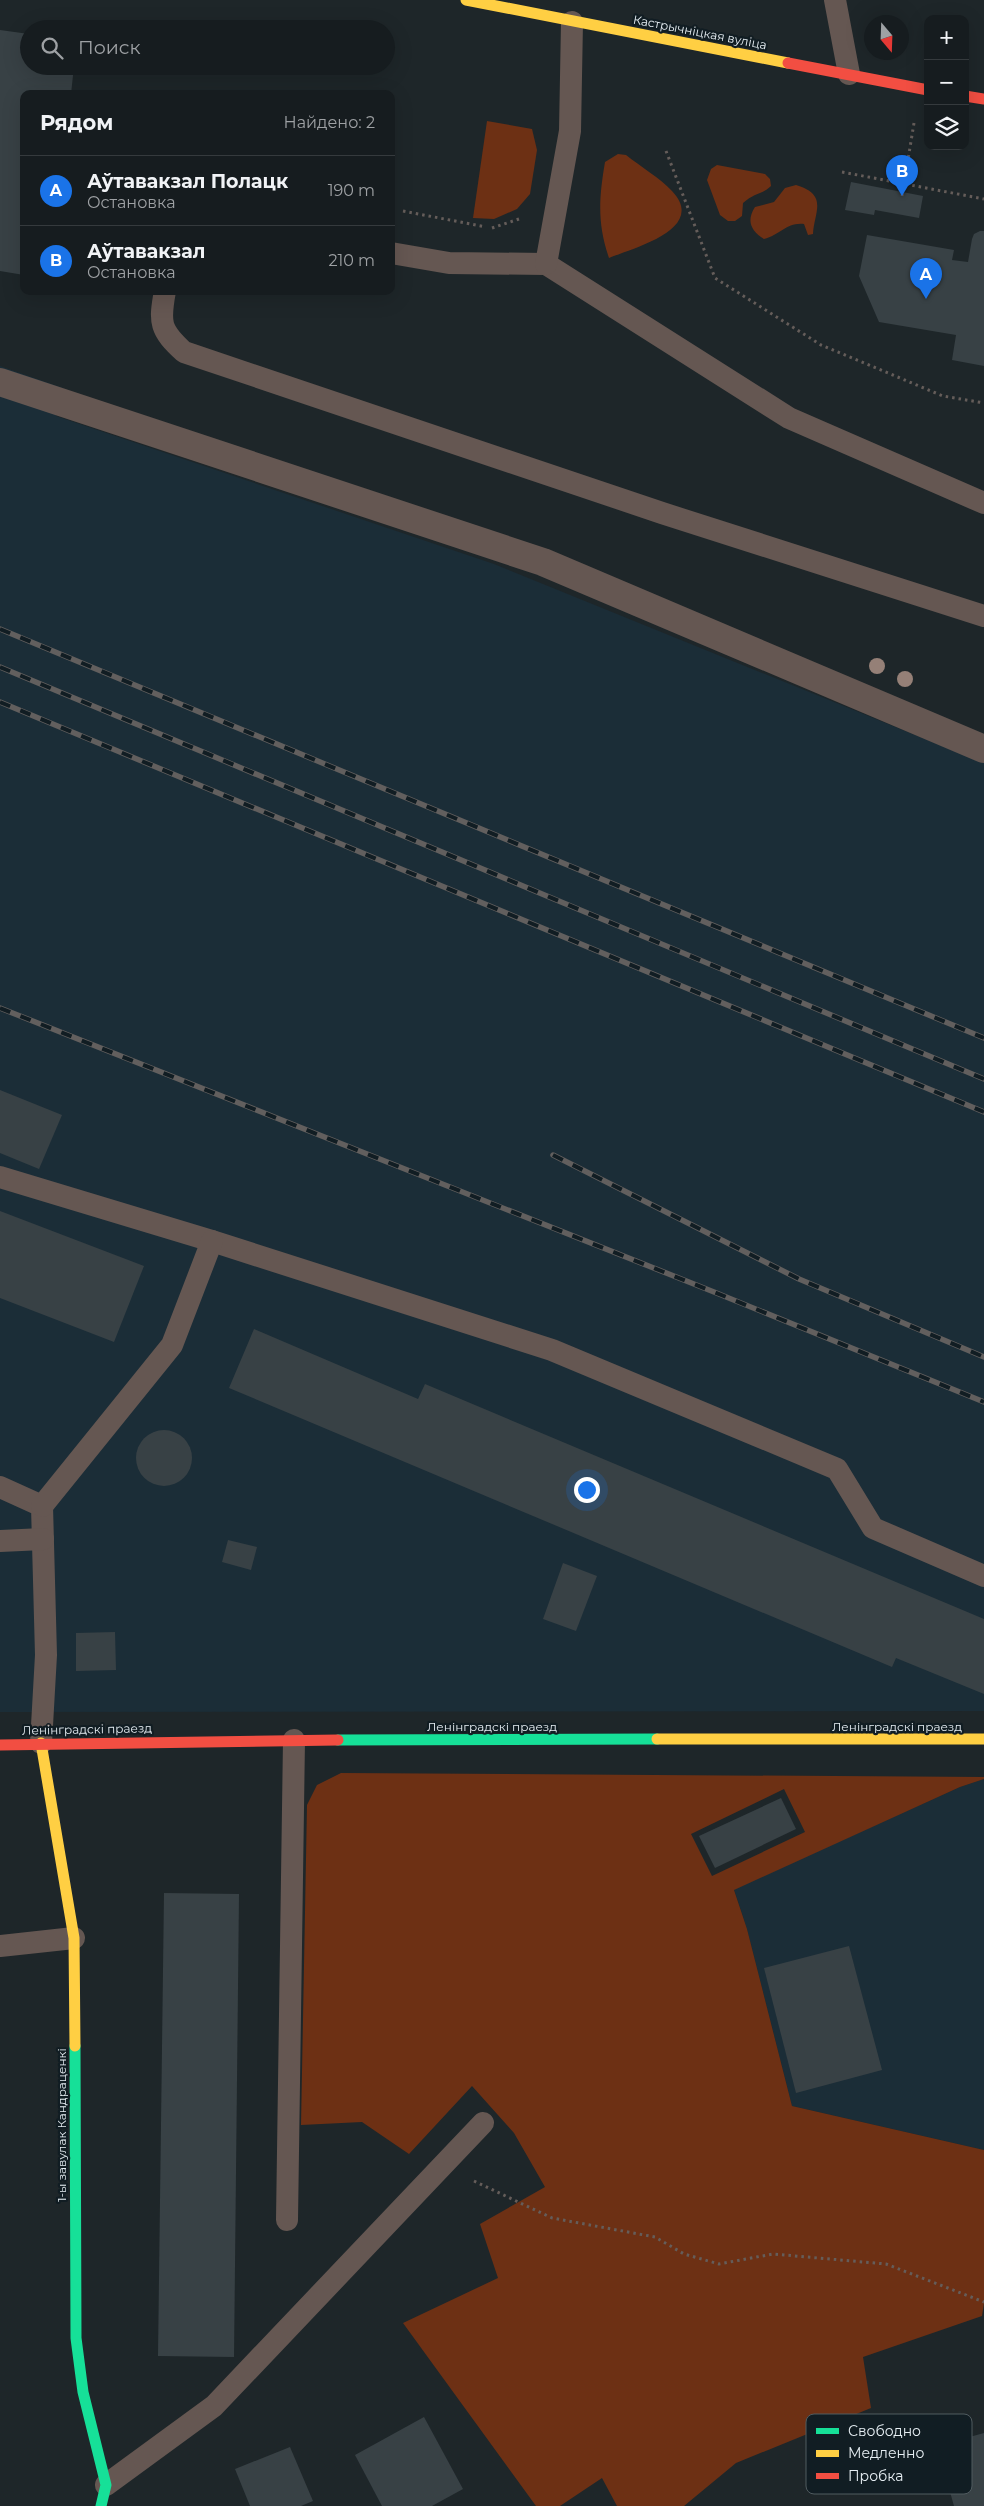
<!DOCTYPE html>
<html lang="ru">
<meta charset="utf-8">
<style>
body{margin:0;font-family:Montserrat,sans-serif;background:#23292c;color:#f1f3f6}
.controls{position:absolute;right:15px;top:15px;display:grid;overflow:hidden;border-radius:10px;box-shadow:0 5px 20px #0002}
.controls button{width:45px;height:45px;display:grid;place-items:center;padding:0;border:0;border-bottom:1px solid #353a3d;background:#161c1f;color:#f1f3f6;font:25px sans-serif}
.compass{position:absolute;left:864px;top:15px;width:45px;height:45px;border-radius:50%;background:#161c1f;box-shadow:0 5px 20px #0002;rotate:161deg}
.you{position:absolute;left:586px;top:1489px;width:18px;height:18px;margin:-12px;border:4px solid #fff;border-radius:50%;background:#1a73e8;box-shadow:0 0 0 8px #1a73e833}
.badge{display:grid;place-items:center;width:32px;height:32px;border-radius:50%;background:#1a73e8;color:#fff;font-size:16px;font-weight:700}
.pin{position:absolute;translate:-50% -41px;filter:drop-shadow(0 1px 2px #0008)}
.pin::after{content:'';position:absolute;top:26px;width:18px;height:15px;background:inherit;clip-path:polygon(0 0,100% 0,50% 100%)}
.list{margin:0;padding:0;list-style:none}
h2{display:flex;justify-content:space-between;align-items:center;height:65px;margin:0;padding:0 20px;font-size:21px}
h2 small{font-size:16px;font-weight:400;color:#9ea1a4}
.list li{display:grid;grid-template-columns:32px 1fr auto;gap:15px;align-items:center;box-sizing:border-box;height:70px;padding:0 20px;border-top:1px solid #353a3d}
.list b{display:block;font-size:19px;white-space:nowrap}
.list p{margin:0;font-size:16px;white-space:nowrap;color:#9ea1a4}
.list em{font-size:16px;font-style:normal;color:#9ea1a4}
.icon{flex:none;width:28px;height:28px;fill:none;stroke:currentColor;stroke-width:2;stroke-linecap:round;stroke-linejoin:round}
.map{position:relative;flex:none;width:984px;height:2506px;overflow:hidden}
.search{position:absolute;background:#161c1f;box-shadow:0 5px 20px #0002;left:20px;top:20px;width:375px;height:55px;display:flex;align-items:center;gap:12px;box-sizing:border-box;padding:0 18px;border-radius:28px;color:#9ea1a4;font-size:19px}
.panel{position:absolute;background:#161c1f;box-shadow:0 5px 20px #0002;left:20px;top:90px;width:375px;height:205px;border-radius:10px}
.map>svg:first-child{display:block}
.built{fill:#1b2d37}
.grass{fill:#6d3014;fill-rule:evenodd}
.building{fill:#384145}
.lines{fill:none;stroke-linecap:round;stroke-linejoin:round}
.path{stroke:#655d5a;stroke-width:3;stroke-dasharray:2.5 4;stroke-linecap:butt}
.lane{stroke:#655752;stroke-width:22}
.street{stroke:#655752;stroke-width:28}
.fast{stroke:#16e098;stroke-width:11}
.slow{stroke:#ffcf43;stroke-width:11}
.jam{stroke:#f24e42;stroke-width:11}
.rail-casing{stroke:#625f5e;stroke-width:5.5}
.rail{stroke:#111d23;stroke-width:4;stroke-dasharray:11;stroke-linecap:butt}
.tree{fill:#958077}
.labels{text-anchor:middle;dominant-baseline:central;stroke-width:4.5;stroke-linejoin:round;paint-order:stroke}
.street-label{font-size:12px;fill:#e6eef3;stroke:#111d23}
.key{fill:#111d23;stroke:#515c61;stroke-width:1}
.key-label{font-size:14px;fill:#e6eef3}
</style>
<div class="map">
<svg width="984" height="2506" viewBox="0 0 984 2506">
<rect width="100%" height="100%" fill="#1e2629"/>
<g class="built">
<path d="M0,366L63,388L56,416L494,564L984,763V1711L0,1712Z"/>
<path d="M984,1779V2150L792,2106L747,1929L734,1889L960,1787Z"/>
</g>
<g class="grass">
<path d="M487,121L532,129L537,150L530,194L517,209L494,219L473,218Z"/>
<path d="M618,154L626,155C641,167 660,178 672,191C708,229 633,248 609,258C597,223 599,198 605,162Z"/>
<path d="M717,165L765,174L770,179L771,186C762,195 755,192 743,203L742,216L735,221H728L720,215L707,180L711,169Z"/>
<path d="M796,185C829,195 814,212 813,234L808,235L804,224C787,222 780,235 764,239C751,231 746,221 755,207L774,202L785,188Z"/>
<path d="M341,1773L984,1777V1779L960,1787L734,1890L747,1929L792,2106L984,2150V2303L982,2316L863,2357L871,2408L736,2463L684,2506H617L602,2478L560,2506H536L403,2323L498,2278L480,2224L545,2187L514,2133L472,2086L409,2154L362,2122L301,2125L307,1805L317,1785ZM784,1789L805,1832L712,1876L691,1834Z"/>
</g>
<g class="building">
<path d="M0,30L29,34V66H74L71,94H24V275L0,271Z"/>
<path d="M851,182L923,196L919,218L875,210L874,215L845,210Z"/>
<path d="M980,231H984V366L952,360L956,335L879,322L859,276L867,235L954,250L952,260L968,262L972,239L974,234Z"/>
<path d="M0,1090L62,1115L39,1169L0,1153Z"/>
<path d="M0,1211L144,1266L114,1342L0,1298Z"/>
<path d="M254,1329L418,1399L425,1384L984,1619V1694L896,1658L892,1667L229,1388Z"/>
<circle cx="164" cy="1458" r="28"/>
<path d="M228,1540L257,1547L251,1570L222,1562Z"/>
<path d="M563,1563L597,1576L576,1631L543,1619Z"/>
<path d="M115,1632L116,1670L76,1671V1633Z"/>
<path d="M781,1798L796,1829L715,1868L699,1836Z"/>
<path d="M164,1893L239,1894L234,2357L158,2356Z"/>
<path d="M849,1946L882,2070L796,2093L764,1968Z"/>
<path d="M424,2417L463,2489L432,2506H382L355,2455Z"/>
<path d="M984,2433V2506H954L937,2446Z"/>
<path d="M290,2447L313,2501L301,2506H250L235,2469Z"/>
</g>
<g class="lines">
<g class="path">
<path d="M666,151L715,278L821,345L943,396L984,403"/>
<path d="M842,172L984,199"/>
<path d="M902,196L914,123"/>
<path d="M403,211L486,227"/>
<path d="M492,228L519,219"/>
<path d="M474,2181L552,2218L655,2237L684,2254L719,2264L773,2254L886,2264L984,2302"/>
</g>
<g class="lane">
<path d="M835,0L849,74"/>
<path d="M391,253L449,263L546,264L789,418L984,503"/>
<path d="M546,264L570,131L572,22"/>
<path d="M165,291C159,323 160,330 184,352L662,513L984,616"/>
<path d="M0,1177L212,1241L552,1350L837,1469L873,1528L984,1576"/>
<path d="M0,1487L42,1506L46,1655L41,1743"/>
<path d="M42,1506L172,1345L212,1241"/>
<path d="M0,1541L43,1539"/>
<path d="M0,1946L74,1938"/>
<path d="M287,2220L294,1740"/>
<path d="M106,2485L214,2406L483,2123"/>
</g>
<path class="street" d="M0,382L543,562L984,749"/>
<g class="fast">
<path d="M338,1740L657,1739"/>
<path d="M75,2046L76,2338L83,2392L106,2485L101,2506"/>
</g>
<g class="slow">
<path d="M466,0L788,63"/>
<path d="M657,1739H984"/>
<path d="M41,1743L74,1938L75,2046"/>
</g>
<g class="jam">
<path d="M788,63L928,90"/>
<path d="M965,96L984,99"/>
<path d="M0,1745L338,1740"/>
</g>
<defs>
<g id="rail">
<path d="M0,629L984,1038"/>
<path d="M0,667L984,1079"/>
<path d="M0,702L984,1112"/>
<path d="M0,1008L714,1292L984,1402"/>
<path d="M553,1155L799,1279L984,1357"/>
</g>
</defs>
<use href="#rail" class="rail-casing"/>
<use href="#rail" class="rail"/>
</g>
<g class="tree">
<circle cx="877" cy="666" r="8"/>
<circle cx="905" cy="679" r="8"/>
</g>
<g class="labels">
<g class="street-label">
<text transform="translate(700 32) rotate(11)">Кастрычніцкая вуліца</text>
<text x="492" y="1726">Ленінградскі праезд</text>
<text x="897" y="1726">Ленінградскі праезд</text>
<text transform="translate(87 1729) rotate(-1)">Ленінградскі праезд</text>
<text transform="translate(61 2125) rotate(-90)">1-ы завулак Кандраценкі</text>
</g>
</g>
<rect x="806" y="2414" width="166" height="80" rx="8" class="key"/>
<rect x="816" y="2428" width="23" height="6" fill="#16e098"/>
<rect x="816" y="2450" width="23" height="7" fill="#ffcf43"/>
<rect x="816" y="2473" width="23" height="6" fill="#f24e42"/>
<g class="key-label">
<text x="848" y="2436">Свободно</text>
<text x="848" y="2458">Медленно</text>
<text x="848" y="2481">Пробка</text>
</g>
</svg>
<div class="controls">
<button>+</button>
<button>−</button>
<button><svg class="icon" aria-label="layers" viewBox="0 0 24 24"><path d="M12 4l9 5-9 5-9-5zM3 14l9 5 9-5"/></svg></button>
</div>
<svg class="compass" viewBox="-18 -18 36 36"><path d="M0-13l5 13h-10z" fill="#e53935"/><path d="M0 13l5-13h-10z" fill="#9ea1a4"/></svg>
<div class="you"></div>
<div class="pin badge" style="left:926px;top:299px">A</div>
<div class="pin badge" style="left:902px;top:196px">B</div>
<div class="search"><svg class="icon" aria-label="search" viewBox="0 0 24 24"><circle cx="10" cy="10" r="6"/><path d="M15 15l6 6"/></svg>Поиск</div>
<section class="panel">
<h2>Рядом<small>Найдено: 2</small></h2>
<ul class="list">
<li><span class="badge">A</span><div><b>Аўтавакзал Полацк</b><p>Остановка</p></div><em>190 m</em></li>
<li><span class="badge">B</span><div><b>Аўтавакзал</b><p>Остановка</p></div><em>210 m</em></li>
</ul>
</section>
</div>
